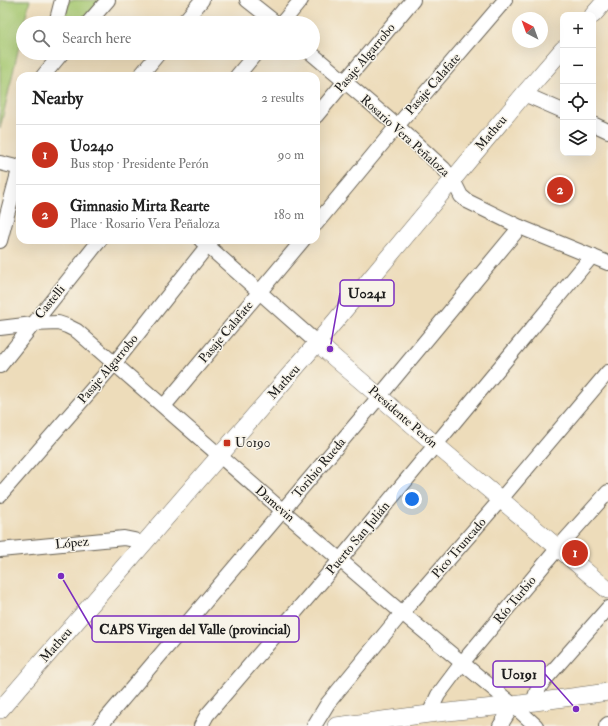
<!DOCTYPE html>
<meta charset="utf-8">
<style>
body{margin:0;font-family:"IM FELL Double Pica",serif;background:#f2f2f2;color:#222}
.controls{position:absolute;right:12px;top:12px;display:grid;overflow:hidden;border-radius:8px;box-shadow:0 4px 16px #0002}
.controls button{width:36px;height:36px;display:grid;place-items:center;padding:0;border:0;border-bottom:1px solid #e0e0e0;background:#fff;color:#222;font:20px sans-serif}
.compass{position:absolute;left:512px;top:12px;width:36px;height:36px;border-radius:50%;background:#fff;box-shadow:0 4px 16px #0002;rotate:319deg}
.you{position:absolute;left:412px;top:499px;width:14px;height:14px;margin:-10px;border:3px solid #fff;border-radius:50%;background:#1a73e8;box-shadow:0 0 0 6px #1a73e833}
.badge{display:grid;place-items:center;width:26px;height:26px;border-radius:50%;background:#c8321e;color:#fff;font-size:13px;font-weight:700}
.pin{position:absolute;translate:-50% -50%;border:2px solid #fff;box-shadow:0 1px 4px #0006}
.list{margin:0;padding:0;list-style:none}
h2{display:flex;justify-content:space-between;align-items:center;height:52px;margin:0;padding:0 16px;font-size:17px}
h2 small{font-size:13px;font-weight:400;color:#767676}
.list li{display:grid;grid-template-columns:26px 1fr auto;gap:12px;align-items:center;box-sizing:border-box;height:60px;padding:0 16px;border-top:1px solid #e0e0e0}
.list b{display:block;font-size:15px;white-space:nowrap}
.list p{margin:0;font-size:13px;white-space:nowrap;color:#767676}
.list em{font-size:13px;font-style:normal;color:#767676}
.icon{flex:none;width:22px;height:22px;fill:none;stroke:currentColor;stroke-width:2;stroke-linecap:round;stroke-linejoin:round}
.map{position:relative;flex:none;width:608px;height:726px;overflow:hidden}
.search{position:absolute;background:#fff;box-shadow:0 4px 16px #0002;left:16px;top:16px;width:304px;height:44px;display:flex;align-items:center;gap:10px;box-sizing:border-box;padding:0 14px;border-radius:22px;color:#767676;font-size:15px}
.panel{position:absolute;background:#fff;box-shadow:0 4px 16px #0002;left:16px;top:72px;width:304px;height:172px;border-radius:12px}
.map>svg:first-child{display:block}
.green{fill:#a5c770;stroke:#607246}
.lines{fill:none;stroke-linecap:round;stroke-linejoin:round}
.minor-casing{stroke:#655f53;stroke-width:16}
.tertiary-casing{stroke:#655f53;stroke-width:18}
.minor{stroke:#fff;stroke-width:14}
.tertiary{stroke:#fff;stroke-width:17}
.poi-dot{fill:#c8321e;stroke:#f7f3e8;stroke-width:1.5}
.labels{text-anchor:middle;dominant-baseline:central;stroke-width:3;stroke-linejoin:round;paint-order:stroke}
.street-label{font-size:13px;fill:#1c1c1c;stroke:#f7f3e8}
.poi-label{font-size:13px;fill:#1c1c1c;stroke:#f7f3e8;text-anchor:start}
.leader{fill:none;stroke:#7b2cbf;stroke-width:1.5}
.callout-dot{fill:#7b2cbf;stroke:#f7f3e8;stroke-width:1.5}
.callout{fill:#f7f3e8;stroke:#7b2cbf;stroke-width:1.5}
.callout-label{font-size:14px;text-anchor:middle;font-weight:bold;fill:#1c1c1c}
</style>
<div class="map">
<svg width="608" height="726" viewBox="0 0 608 726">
<rect width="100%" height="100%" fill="#f7f3e8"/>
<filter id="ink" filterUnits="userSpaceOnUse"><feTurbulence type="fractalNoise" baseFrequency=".025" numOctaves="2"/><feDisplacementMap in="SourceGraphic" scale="8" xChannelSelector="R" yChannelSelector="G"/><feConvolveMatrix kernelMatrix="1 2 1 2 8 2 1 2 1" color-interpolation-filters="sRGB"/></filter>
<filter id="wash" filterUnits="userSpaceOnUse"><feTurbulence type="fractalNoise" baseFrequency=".012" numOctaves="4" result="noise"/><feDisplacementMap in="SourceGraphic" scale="16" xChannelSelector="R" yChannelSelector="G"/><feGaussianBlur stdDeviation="0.9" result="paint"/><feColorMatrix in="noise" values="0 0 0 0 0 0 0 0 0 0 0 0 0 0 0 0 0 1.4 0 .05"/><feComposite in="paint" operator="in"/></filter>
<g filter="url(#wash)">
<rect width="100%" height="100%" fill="#eddcba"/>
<g class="green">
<path d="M0,0H30L24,23H23V29L0,129Z"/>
<path d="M69,0H101L82,23H63Z"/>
</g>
</g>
<g filter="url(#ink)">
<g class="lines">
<defs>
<g id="minor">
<path d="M247,0L276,23"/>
<path d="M56,23L62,0"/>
<path d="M88,23L108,0"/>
<path d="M183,23L202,0"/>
<path d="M282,23L301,0"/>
<path d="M311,53L397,126L444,169L453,180L461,196L467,201L520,227L608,263"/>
<path d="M43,76L62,53"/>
<path d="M140,76L159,53"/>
<path d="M237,76L256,53"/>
<path d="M524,94L563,111"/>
<path d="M316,116L413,0"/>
<path d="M593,124L608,131"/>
<path d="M0,163L20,168"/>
<path d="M316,224L397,126L505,0"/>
<path d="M201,240L317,343"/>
<path d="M0,241L20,166"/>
<path d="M0,328L33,324L58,323L67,326L77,331L283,511L402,613L513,705L536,726"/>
<path d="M0,366L100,240"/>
<path d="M164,406L303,240"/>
<path d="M0,495L114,364L212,240"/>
<path d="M0,550L124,538L134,540L143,544"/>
<path d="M533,702L537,691L543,682L608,608"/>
<path d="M429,714L438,695L462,663L558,548L608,492"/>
<path d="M100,726L379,397L520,227"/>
<path d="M201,726L207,715L340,560L592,256"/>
<path d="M314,726L328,703L402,613L501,499L608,372"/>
<path d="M500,726L513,705"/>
<path d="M606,726L608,724"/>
</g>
<g id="tertiary">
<path d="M593,15L606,0"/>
<path d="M317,343L436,445L608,590"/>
<path d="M0,710L317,343L524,94L563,49"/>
<path d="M336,726L429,714L513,705L608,692"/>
</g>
</defs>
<use href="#minor" class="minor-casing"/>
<use href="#tertiary" class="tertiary-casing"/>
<use href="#minor" class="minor"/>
<use href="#tertiary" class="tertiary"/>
</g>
</g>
<rect class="poi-dot" x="223" y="439" width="8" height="8" rx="2"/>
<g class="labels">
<g class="street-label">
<text transform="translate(365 58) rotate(-50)">Pasaje Algarrobo</text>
<text transform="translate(433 84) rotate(-49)">Pasaje Calafate</text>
<text transform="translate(491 133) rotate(-50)">Matheu</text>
<text transform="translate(405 136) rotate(42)">Rosario Vera Peñaloza</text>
<text transform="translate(50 302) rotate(-51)">Castelli</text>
<text transform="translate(226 332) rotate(-50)">Pasaje Calafate</text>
<text transform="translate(108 369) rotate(-50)">Pasaje Algarrobo</text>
<text transform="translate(284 382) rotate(-49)">Matheu</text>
<text transform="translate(403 417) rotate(41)">Presidente Perón</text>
<text transform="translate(319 468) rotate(-50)">Toribio Rueda</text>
<text transform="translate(275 504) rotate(41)">Damevin</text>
<text transform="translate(358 538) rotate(-50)">Puerto San Julián</text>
<text transform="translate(72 543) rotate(-5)">López</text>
<text transform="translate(459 548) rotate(-49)">Pico Truncado</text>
<text transform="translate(515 600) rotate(-50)">Río Turbio</text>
<text transform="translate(56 645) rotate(-49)">Matheu</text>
</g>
<g class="poi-label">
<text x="235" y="443">U0190</text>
</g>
</g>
<path class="leader" d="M330 349L340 293M61 576L92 629M576 709L545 674"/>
<g class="callout-dot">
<circle cx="330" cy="349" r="4"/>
<circle cx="61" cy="576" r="4"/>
<circle cx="576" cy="709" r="4"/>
</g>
<g class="callout">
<rect x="340" y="280" width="54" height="26" rx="4"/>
<rect x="92" y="616" width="207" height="26" rx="4"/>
<rect x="493" y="661" width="52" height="26" rx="4"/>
</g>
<g class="callout-label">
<text x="367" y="298">U0241</text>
<text x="195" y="634">CAPS Virgen del Valle (provincial)</text>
<text x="519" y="679">U0191</text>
</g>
</svg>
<div class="controls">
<button>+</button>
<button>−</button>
<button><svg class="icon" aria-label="locate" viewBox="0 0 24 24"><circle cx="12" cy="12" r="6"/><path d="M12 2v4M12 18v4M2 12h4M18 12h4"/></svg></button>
<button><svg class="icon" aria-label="layers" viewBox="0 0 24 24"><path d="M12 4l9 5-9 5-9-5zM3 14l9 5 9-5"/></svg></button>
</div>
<svg class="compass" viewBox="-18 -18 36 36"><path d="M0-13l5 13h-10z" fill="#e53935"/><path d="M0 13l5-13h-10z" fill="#767676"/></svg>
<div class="you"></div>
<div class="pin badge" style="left:575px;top:553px">1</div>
<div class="pin badge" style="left:560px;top:190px">2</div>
<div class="search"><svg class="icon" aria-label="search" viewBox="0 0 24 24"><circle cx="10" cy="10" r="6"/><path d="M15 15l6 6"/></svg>Search here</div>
<section class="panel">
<h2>Nearby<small>2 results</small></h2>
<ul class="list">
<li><span class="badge">1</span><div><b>U0240</b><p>Bus stop · Presidente Perón</p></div><em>90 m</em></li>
<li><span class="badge">2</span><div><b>Gimnasio Mirta Rearte</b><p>Place · Rosario Vera Peñaloza</p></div><em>180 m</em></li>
</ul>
</section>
</div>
